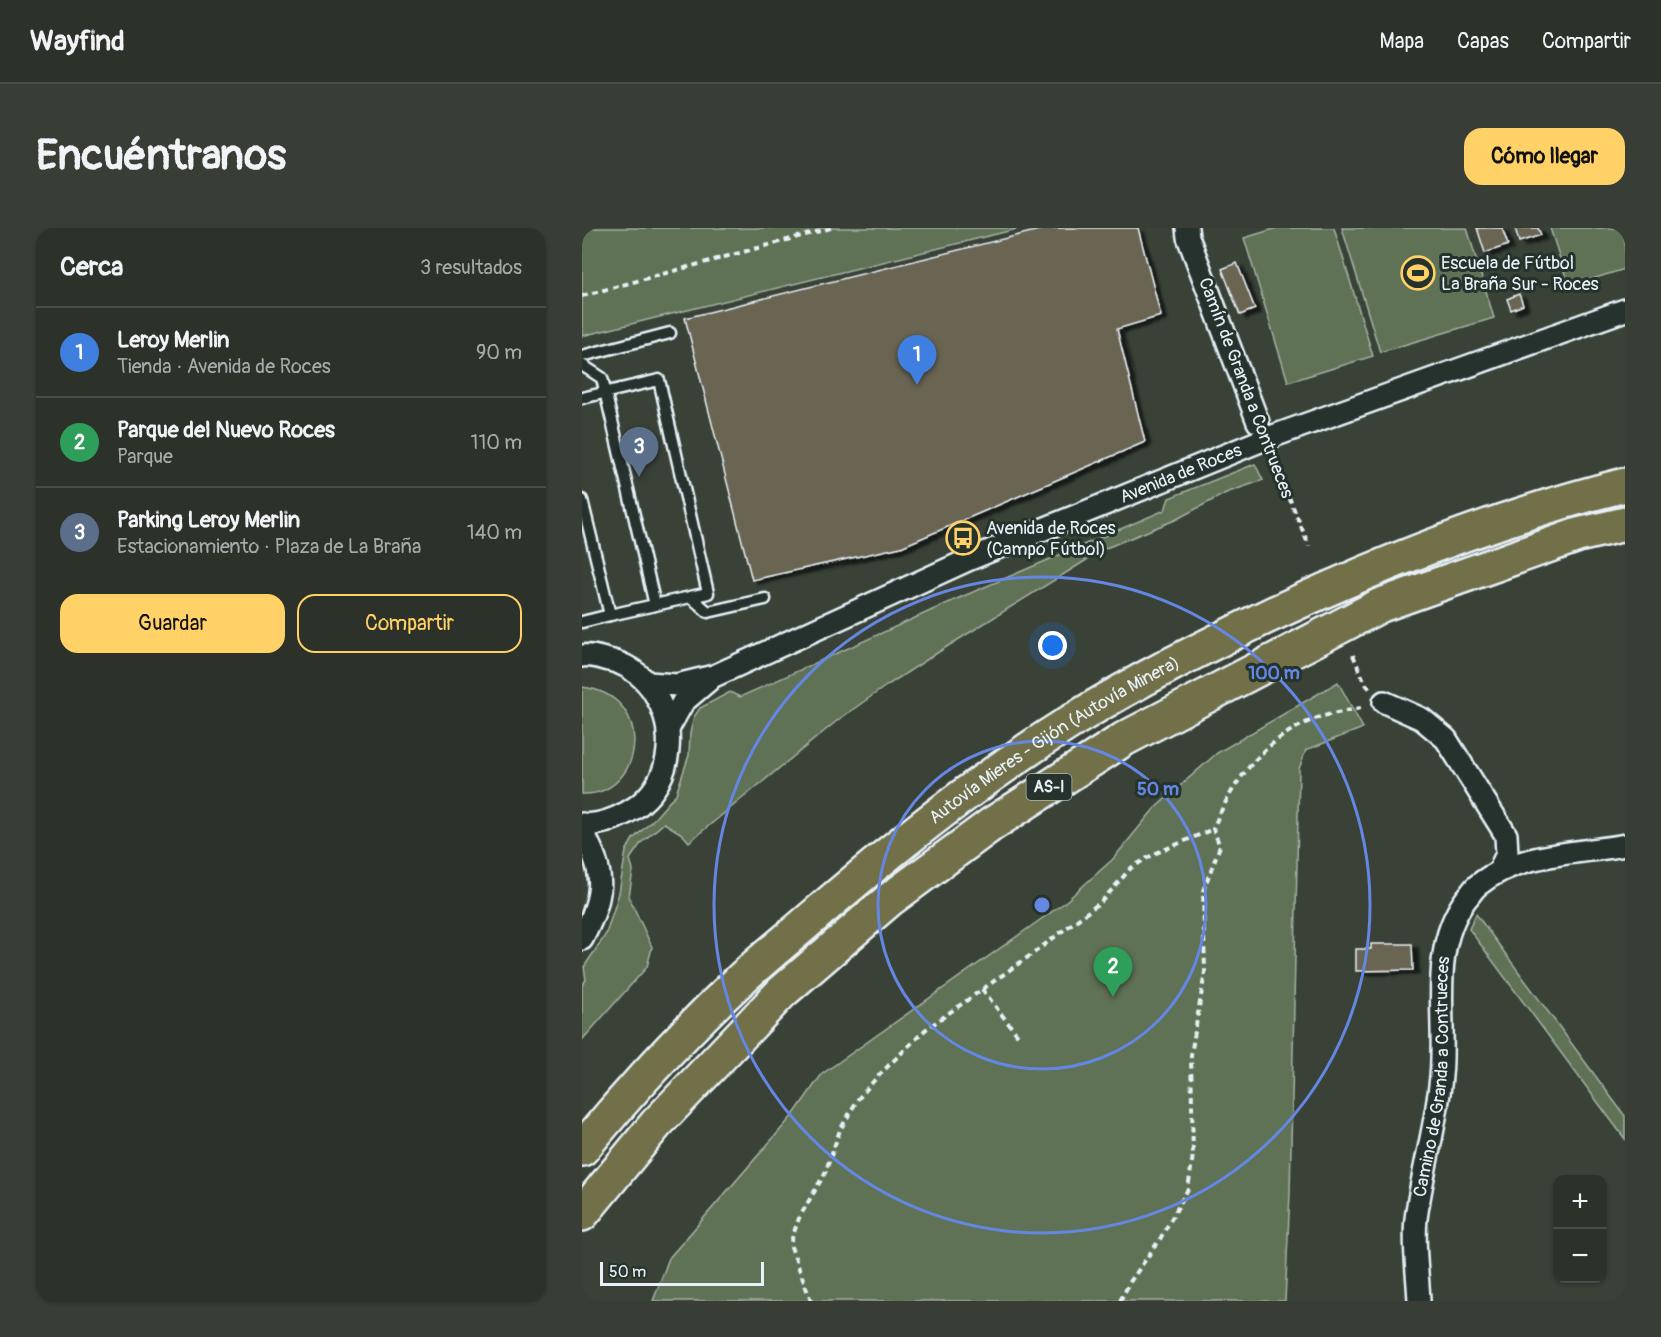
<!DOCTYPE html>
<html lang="es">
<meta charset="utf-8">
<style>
body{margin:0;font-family:Pangolin,sans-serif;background:#383e36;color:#f1f3f6}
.controls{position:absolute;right:18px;bottom:18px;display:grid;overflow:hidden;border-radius:12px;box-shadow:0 2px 4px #0004}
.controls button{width:54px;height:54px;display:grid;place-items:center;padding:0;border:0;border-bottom:2px solid #484d47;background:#2c322a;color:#f1f3f6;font:30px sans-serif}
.scale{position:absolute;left:18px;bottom:15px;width:164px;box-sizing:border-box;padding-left:6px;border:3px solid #e8f1f8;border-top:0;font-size:16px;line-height:21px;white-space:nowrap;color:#e8f1f8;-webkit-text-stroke:4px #26332d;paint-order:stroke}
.you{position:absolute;left:471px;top:418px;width:21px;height:21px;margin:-15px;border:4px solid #fff;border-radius:50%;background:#1a73e8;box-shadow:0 0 0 9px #1a73e833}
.badge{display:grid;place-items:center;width:39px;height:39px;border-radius:50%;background:#ffd166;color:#fff;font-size:20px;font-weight:700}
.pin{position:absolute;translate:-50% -50px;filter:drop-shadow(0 2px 3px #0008)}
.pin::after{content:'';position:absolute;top:32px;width:21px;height:18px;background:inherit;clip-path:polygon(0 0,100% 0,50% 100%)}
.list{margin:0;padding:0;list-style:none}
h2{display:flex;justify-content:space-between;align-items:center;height:78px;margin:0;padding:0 24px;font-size:26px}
h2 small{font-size:20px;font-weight:400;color:#a6aaa8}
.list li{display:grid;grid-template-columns:39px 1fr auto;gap:18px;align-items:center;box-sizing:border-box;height:90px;padding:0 24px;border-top:2px solid #484d47}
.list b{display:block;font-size:22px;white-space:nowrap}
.list p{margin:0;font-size:20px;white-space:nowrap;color:#a6aaa8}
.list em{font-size:20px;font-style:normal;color:#a6aaa8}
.actions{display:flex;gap:12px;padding:18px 24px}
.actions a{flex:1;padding:14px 0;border:2px solid #ffd166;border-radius:18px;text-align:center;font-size:21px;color:#ffd166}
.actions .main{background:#ffd166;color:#111}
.map{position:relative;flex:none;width:1043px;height:1073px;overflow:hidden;border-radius:18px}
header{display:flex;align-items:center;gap:36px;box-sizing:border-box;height:84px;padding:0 30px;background:#2c322a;border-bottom:2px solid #484d47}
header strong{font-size:28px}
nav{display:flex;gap:33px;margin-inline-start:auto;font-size:21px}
.intro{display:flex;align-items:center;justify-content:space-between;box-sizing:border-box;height:144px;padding:0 36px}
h1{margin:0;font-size:42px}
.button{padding:15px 27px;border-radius:18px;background:#ffd166;color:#111;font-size:21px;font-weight:700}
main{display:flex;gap:36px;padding:0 36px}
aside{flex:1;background:#2c322a;border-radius:18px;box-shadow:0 2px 4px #0004}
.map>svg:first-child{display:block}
.green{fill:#617254;stroke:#a4b2a6;stroke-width:1.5}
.building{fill:#6a6552;stroke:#e8f1f8;stroke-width:1.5;filter:url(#shadow)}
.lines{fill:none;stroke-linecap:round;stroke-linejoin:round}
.lane-casing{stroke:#e8f1f8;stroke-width:15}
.street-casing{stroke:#e8f1f8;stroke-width:26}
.highway-casing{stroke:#e8f1f8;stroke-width:38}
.path{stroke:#e8f1f8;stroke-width:4;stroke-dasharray:6 4.5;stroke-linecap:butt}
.lane{stroke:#26332d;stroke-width:10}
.street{stroke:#26332d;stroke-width:21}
.highway{stroke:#71704a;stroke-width:33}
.ring{fill:none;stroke:#6487e3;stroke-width:3}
.labels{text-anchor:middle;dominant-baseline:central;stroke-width:6;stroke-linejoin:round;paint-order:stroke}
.shield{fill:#26332d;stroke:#aeb8bb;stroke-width:1.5}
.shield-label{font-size:16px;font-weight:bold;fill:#e8f1f8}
.poi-label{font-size:18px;fill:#e8f1f8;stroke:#26332d;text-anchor:start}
.street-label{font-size:18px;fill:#e8f1f8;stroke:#26332d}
.centre{fill:#6487e3;stroke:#26332d;stroke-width:3}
.ring-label{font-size:18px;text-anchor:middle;font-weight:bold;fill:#6487e3;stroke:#26332d;stroke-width:6;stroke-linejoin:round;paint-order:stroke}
</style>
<header>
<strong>Wayfind</strong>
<nav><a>Mapa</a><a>Capas</a><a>Compartir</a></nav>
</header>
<div class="intro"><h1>Encuéntranos</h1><a class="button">Cómo llegar</a></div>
<main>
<aside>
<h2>Cerca<small>3 resultados</small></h2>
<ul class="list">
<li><span class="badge" style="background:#3f7fe0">1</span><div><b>Leroy Merlin</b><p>Tienda · Avenida de Roces</p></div><em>90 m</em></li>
<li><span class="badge" style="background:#2e9e5b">2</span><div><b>Parque del Nuevo Roces</b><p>Parque</p></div><em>110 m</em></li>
<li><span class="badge" style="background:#5c6f8a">3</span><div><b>Parking Leroy Merlin</b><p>Estacionamiento · Plaza de La Braña</p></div><em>140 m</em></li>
</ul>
<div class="actions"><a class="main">Guardar</a><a>Compartir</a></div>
</aside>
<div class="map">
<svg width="1043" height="1073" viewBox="0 0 1043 1073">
<defs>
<filter id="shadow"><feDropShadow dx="6" dy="4" stdDeviation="1.5" flood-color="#0009"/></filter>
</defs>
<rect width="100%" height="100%" fill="#3a4238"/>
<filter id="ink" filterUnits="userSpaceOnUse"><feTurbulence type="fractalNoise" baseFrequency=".0167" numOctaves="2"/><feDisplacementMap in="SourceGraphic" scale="12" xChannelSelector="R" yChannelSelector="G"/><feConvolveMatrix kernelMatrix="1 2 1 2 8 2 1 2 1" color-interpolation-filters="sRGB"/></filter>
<g filter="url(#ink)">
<g class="green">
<path d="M0,0H439L0,108Z"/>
<path d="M695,0H752L791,128L706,154L662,10Z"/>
<path d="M760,0H885L912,90L798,124Z"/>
<path d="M968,0H1043V41L987,58Z"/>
<path d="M673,236L681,252L644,265L593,292L524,320L366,418L304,458L256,492L107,614L100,606L82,595L59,615L48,631L51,642L47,669L70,719L65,739L0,812V757L4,752L2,739L24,706L37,665L44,623L51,611L72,591L94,566L107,527L108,505L112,489L118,480L148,464L158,469L377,370L583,282L587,270Z"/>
<path d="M756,454L781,500L724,522L717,541L708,965L703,1073H71L87,1030L212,886L240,846L482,675L531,631L572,581L635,525Z"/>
<path d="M0,459C77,468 61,569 0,566Z"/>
<path d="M894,686L1043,888V911L887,701Z"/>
</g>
<g class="building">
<path d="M465,0H556L579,88L535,101L563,214L319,319L170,352L103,90Z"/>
<path d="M895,0H920L926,17L903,25Z"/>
<path d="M933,0H956L959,7L937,14Z"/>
<path d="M655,35L673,81L658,87L640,41Z"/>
<path d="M937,66L941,77L929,82L925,71Z"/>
<path d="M789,716H830L831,742L774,743V721H789Z"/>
</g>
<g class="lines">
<defs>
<g id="lane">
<path d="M0,128L88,105"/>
<path d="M0,137L20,150L73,377L28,387L0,272"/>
<path d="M0,170L77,152L126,365L73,377"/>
<path d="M109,369L126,384L183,371"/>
<path d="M0,394L28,387"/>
</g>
<g id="street">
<path d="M605,0L606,9L676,194"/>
<path d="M0,428C10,426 21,431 31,433C49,438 64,451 73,466C94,500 91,548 59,575C55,579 49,582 44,585C31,592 14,598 0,596"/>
<path id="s1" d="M66,455L95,457L132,448L388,331L683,211L1043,82"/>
<path d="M802,474L840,491L864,511L924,607L925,626L917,643"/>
<path d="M87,499L101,474L127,452"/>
<path d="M0,604C26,646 21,670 0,711"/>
<path id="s2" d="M837,1073C836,1047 831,1016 834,991C840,943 855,896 859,848C865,789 846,722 884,671C888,667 891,661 896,657C937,624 994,626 1043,617"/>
</g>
<g id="highway">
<path id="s3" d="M0,921C48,863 99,807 155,755C179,732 206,711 231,689C314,617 400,549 493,491C554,453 618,421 682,390C799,335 918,288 1043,257"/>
<path d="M0,986L74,896L200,764L307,672L410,596L542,511L799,377L996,307L1043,296"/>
</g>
</defs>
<use href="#lane" class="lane-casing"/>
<use href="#street" class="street-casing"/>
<use href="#highway" class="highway-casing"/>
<g class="path">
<path d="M0,68L249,0"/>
<path d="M691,230L727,318"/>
<path d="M771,427L783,455L788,461"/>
<path d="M400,761L437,809"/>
<path d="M229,1073L208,1016L217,990L243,945L258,902L276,871L296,848L343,802L453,724L520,673L549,640L572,626L631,601"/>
<path d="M538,1073L548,1054L578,1011L606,961L611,927L609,827L623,744L621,663L638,618L631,601C651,552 683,510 733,491C749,485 767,483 783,479"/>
</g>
<use href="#lane" class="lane"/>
<use href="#street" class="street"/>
<use href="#highway" class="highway"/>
</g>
</g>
<g class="ring">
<circle cx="460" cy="677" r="164"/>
<circle cx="460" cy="677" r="328"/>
</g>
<defs>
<symbol id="stadium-ring" viewBox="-11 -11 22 22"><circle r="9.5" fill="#26332d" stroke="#ffd166" stroke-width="1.5"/><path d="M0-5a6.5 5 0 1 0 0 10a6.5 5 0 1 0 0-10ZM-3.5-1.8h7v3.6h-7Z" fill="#ffd166"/></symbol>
<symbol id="bus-ring" viewBox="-11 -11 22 22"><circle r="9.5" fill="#26332d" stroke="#ffd166" stroke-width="1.5"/><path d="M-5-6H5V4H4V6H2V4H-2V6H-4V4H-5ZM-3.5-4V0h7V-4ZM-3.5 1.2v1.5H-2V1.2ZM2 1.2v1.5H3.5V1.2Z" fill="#ffd166"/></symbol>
</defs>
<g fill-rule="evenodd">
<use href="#stadium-ring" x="817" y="26" width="38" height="38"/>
<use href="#bus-ring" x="362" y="291" width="38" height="38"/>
</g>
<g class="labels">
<rect class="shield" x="444.5" y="546" width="45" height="26" rx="4.5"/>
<g class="shield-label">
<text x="467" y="559">AS-I</text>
</g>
<g class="poi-label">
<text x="859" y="35">Escuela de Fútbol<tspan x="859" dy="21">La Braña Sur - Roces</tspan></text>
<text x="404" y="300">Avenida de Roces<tspan x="404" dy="21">(Campo Fútbol)</tspan></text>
</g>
<g class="street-label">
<text transform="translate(664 160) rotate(69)">Camín de Granda a Contrueces</text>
<text stroke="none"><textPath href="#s1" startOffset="576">Avenida de Roces</textPath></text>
<text stroke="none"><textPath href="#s3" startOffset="628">Autovía Mieres - Gijón (Autovía Minera)</textPath></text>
<text stroke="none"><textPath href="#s2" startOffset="226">Camino de Granda a Contrueces</textPath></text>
</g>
</g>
<circle cx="460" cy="677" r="9" class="centre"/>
<g class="ring-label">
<text x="692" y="451">100 m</text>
<text x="576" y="567">50 m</text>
</g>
</svg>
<div class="controls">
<button>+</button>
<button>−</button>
</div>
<div class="scale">50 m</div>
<div class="you"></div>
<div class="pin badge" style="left:335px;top:157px;background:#3f7fe0">1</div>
<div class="pin badge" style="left:531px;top:769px;background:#2e9e5b">2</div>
<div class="pin badge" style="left:57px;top:249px;background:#5c6f8a">3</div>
</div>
</main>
